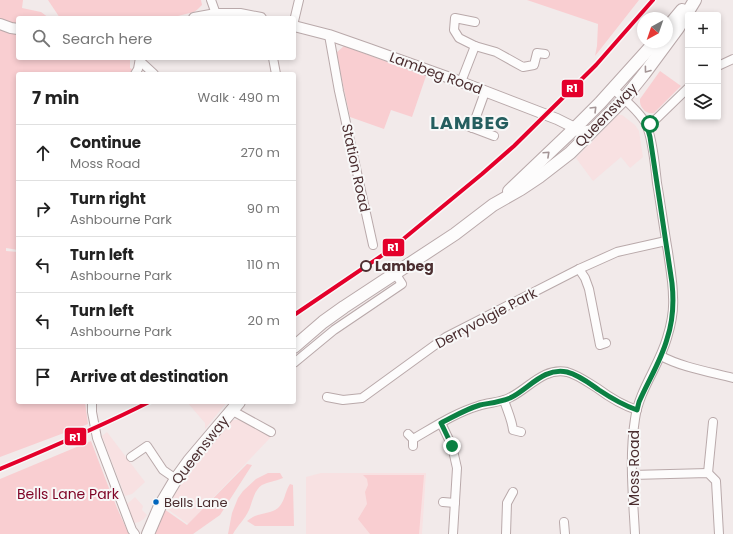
<!DOCTYPE html>
<meta charset="utf-8">
<style>
body{margin:0;font-family:Poppins,sans-serif;background:#f2f2f2;color:#222}
.controls{position:absolute;right:12px;top:12px;display:grid;overflow:hidden;border-radius:4px;box-shadow:0 2px 6px #0003}
.controls button{width:36px;height:36px;display:grid;place-items:center;padding:0;border:0;border-bottom:1px solid #e0e0e0;background:#fff;color:#222;font:20px sans-serif}
.compass{position:absolute;left:637px;top:12px;width:36px;height:36px;border-radius:50%;background:#fff;box-shadow:0 2px 6px #0003;rotate:220deg}
.stop{position:absolute;width:12px;height:12px;margin:-9px;border:3px solid #0b8043;border-radius:50%;background:#fff}
.stop.end{background:#0b8043;border-color:#fff;box-shadow:0 1px 4px #0008}
.list{margin:0;padding:0;list-style:none}
h2{display:flex;justify-content:space-between;align-items:center;height:52px;margin:0;padding:0 16px;font-size:17px}
h2 small{font-size:13px;font-weight:400;color:#767676}
.list li{display:grid;grid-template-columns:26px 1fr auto;gap:12px;align-items:center;box-sizing:border-box;height:56px;padding:0 16px;border-top:1px solid #e0e0e0}
.list b{display:block;font-size:15px;white-space:nowrap}
.list p{margin:0;font-size:13px;white-space:nowrap;color:#767676}
.list em{font-size:13px;font-style:normal;color:#767676}
.icon{flex:none;width:22px;height:22px;fill:none;stroke:currentColor;stroke-width:2;stroke-linecap:round;stroke-linejoin:round}
.map{position:relative;flex:none;width:733px;height:534px;overflow:hidden}
.search{position:absolute;background:#fff;box-shadow:0 2px 6px #0003;left:16px;top:16px;width:280px;height:44px;display:flex;align-items:center;gap:10px;box-sizing:border-box;padding:0 14px;border-radius:4px;color:#767676;font-size:15px}
.panel{position:absolute;background:#fff;box-shadow:0 2px 6px #0003;left:16px;top:72px;width:280px;height:332px;border-radius:4px}
.map>svg:first-child{display:block}
.built{fill:#f8e1e2}
.green{fill:#f9ced1}
.lines{fill:none;stroke-linecap:round;stroke-linejoin:round}
.minor-casing{stroke:#b9a9aa;stroke-width:10}
.major-casing{stroke:#b9a9aa;stroke-width:12}
.highway-casing{stroke:#b9a9aa;stroke-width:14}
.minor{stroke:#fdfcfc;stroke-width:8}
.major{stroke:#fdfcfc;stroke-width:10}
.highway{stroke:#fdfcfc;stroke-width:12}
.rail-1-casing{stroke:#f8f8f8;stroke-width:7}
.rail-1{stroke:#e4002b;stroke-width:4}
.oneway{stroke:#a49596}
.route{stroke:#0b8043;stroke-width:5}
.stop-dot{fill:#f8f8f8;stroke:#4b2e30;stroke-width:2}
.bus-dot{fill:#0065bd;stroke:#f8f8f8;stroke-width:1.5}
.labels{text-anchor:middle;dominant-baseline:central;stroke-width:4;stroke-linejoin:round;paint-order:stroke}
.bus-label{font-size:13px;fill:#4b2e30;stroke:#f8f8f8;text-anchor:start}
.street-label{font-size:14px;fill:#4b2e30;stroke:#f8f8f8}
.stop-label{font-size:14px;font-weight:bold;fill:#4b2e30;stroke:#f8f8f8;text-anchor:start}
.park-label{font-size:14px;fill:#7f0426;stroke:#f8f8f8}
.district-label{font-size:18px;font-weight:bold;letter-spacing:1px;fill:#245e5f;stroke:#f8f8f8}
.line-badge{stroke:#f8f8f8;stroke-width:1.5}
.badge-label{font-size:11px;text-anchor:middle;font-weight:bold;fill:#fff}
</style>
<div class="map">
<svg width="733" height="534" viewBox="0 0 733 534">
<rect width="100%" height="100%" fill="#f2eaea"/>
<g class="built">
<path d="M618,115H622L635,125L639,131L643,157L630,168L621,157L593,181L576,158Z"/>
<path d="M187,402H227L205,429V423Z"/>
<path d="M231,420H239L271,437L188,524L166,508L187,471Z"/>
<path d="M107,432L145,482L132,494L125,496L102,436Z"/>
<path d="M321,473H426L422,534H306V477Z"/>
<path d="M135,497L143,506L142,510L147,515L144,519L139,522L135,523L132,521L126,505Z"/>
</g>
<g class="green">
<path d="M0,0H23L22,8L41,12L49,18H18V58H130V68L139,74H18V250L6,248V251L18,252L17,288H18V402H85L88,424L0,457Z"/>
<path d="M48,0H201L202,5L198,9L194,12L170,18H60Z"/>
<path d="M527,0H639L595,56L597,46L598,24Z"/>
<path d="M344,46L426,76L412,117L391,110L384,129L350,117L336,53Z"/>
<path d="M660,71L681,86L654,113C646,115 639,107 640,99Z"/>
<path d="M91,441C103,472 114,504 129,534H0V479Z"/>
<path d="M247,464L252,465L220,515L193,534H154L164,509L187,525Z"/>
<path d="M268,473H280L283,478C276,481 268,482 262,485C254,490 252,503 249,510C245,519 237,526 233,534H228L232,513L238,498L243,491L256,479Z"/>
<path d="M363,475H424L419,534H370L358,519L367,504L365,492L368,485L367,479Z"/>
<path d="M290,484L293,485L294,526H255L247,521C250,519 252,517 255,516C263,513 273,513 279,507C285,501 285,491 290,484Z"/>
</g>
<g class="lines">
<defs>
<g id="minor">
<path d="M211,0L216,14"/>
<path d="M294,21L299,0"/>
<path d="M475,22L455,18L454,30L459,38L475,46L496,52L523,67L534,65L537,53L545,54"/>
<path d="M329,35L339,91L373,245"/>
<path d="M273,58L276,74"/>
<path d="M140,61L154,74"/>
<path d="M718,66L733,59"/>
<path d="M135,74L138,69L140,58"/>
<path d="M461,82L475,46"/>
<path d="M613,89C623,98 640,112 646,124C653,139 655,166 657,183C661,206 664,229 668,252C670,267 673,282 673,297C674,310 671,325 667,338C659,366 639,390 635,419C629,457 633,496 635,534"/>
<path d="M465,125L494,136"/>
<path d="M647,126L653,122L688,88"/>
<path d="M472,128L485,92"/>
<path d="M579,269L585,278L589,289L600,345L606,343"/>
<path d="M661,356C681,367 710,372 733,378"/>
<path d="M294,363L334,330L402,284L395,273"/>
<path d="M327,397L343,400L362,398L446,337L579,269L617,252L666,241"/>
<path d="M504,400C507,410 512,420 513,430L521,432"/>
<path d="M92,402V412L97,438L132,530L135,534"/>
<path d="M231,410L271,432"/>
<path d="M441,423L452,446L457,468L453,534"/>
<path d="M408,434L413,439V446"/>
<path d="M413,439C434,427 455,413 478,406C489,402 501,403 511,397C529,388 544,367 567,372C578,375 587,382 597,388C609,397 622,405 637,410"/>
<path d="M131,457L147,446L163,470L176,479"/>
<path d="M708,473L713,422"/>
<path d="M632,475L708,473L716,481L719,534"/>
<path d="M443,502L455,503"/>
<path d="M564,522L565,534"/>
<path d="M506,534L507,503L513,492"/>
</g>
<g id="major">
<path d="M194,18L216,14H240L261,18"/>
<path d="M0,24L11,28L18,29"/>
<path d="M294,26L329,35L369,49L461,82L557,119L571,126L575,130L581,132L593,130"/>
</g>
<g id="highway">
<path d="M667,28L682,10"/>
<path d="M509,191L574,129L600,103L655,42"/>
<path d="M294,347L323,322L344,307L455,234L493,205L521,189L539,177L570,153L624,99L644,74L678,28L695,0"/>
<path d="M148,534L160,506L176,479L189,461L239,402"/>
</g>
</defs>
<use href="#minor" class="minor-casing"/>
<use href="#major" class="major-casing"/>
<use href="#highway" class="highway-casing"/>
<use href="#minor" class="minor"/>
<use href="#major" class="major"/>
<use href="#highway" class="highway"/>
<defs>
<g id="rail-1">
<path d="M294,315L390,250L482,174L514,146L596,65L653,0"/>
<path d="M0,469C50,448 100,427 149,402"/>
</g>
</defs>
<use href="#rail-1" class="rail-1-casing"/>
<use href="#rail-1" class="rail-1"/>
</g>
<defs><path id="oneway-chevron" d="M-2-3.5L2.5 0L-2 3.5" fill="none" stroke-width="1.6" stroke-linecap="round" stroke-linejoin="round"/></defs>
<g class="oneway">
<use href="#oneway-chevron" transform="translate(647 70) rotate(127)"/>
<use href="#oneway-chevron" transform="translate(594 109) rotate(-45)"/>
<use href="#oneway-chevron" transform="translate(547 154) rotate(-43)"/>
</g>
<g class="lines">
<path class="route" d="M452,446L441,423C453,417 466,409 480,405C490,403 500,402 510,398C529,389 543,367 567,372C579,375 589,383 599,390C611,398 623,405 637,410L639,402C648,381 661,361 667,339C673,321 674,302 672,283L650,137L647,126L650,124"/>
</g>
<circle class="stop-dot" cx="366" cy="266" r="5"/>
<circle class="bus-dot" cx="156" cy="502" r="3.5"/>
<g class="labels">
<g class="bus-label">
<text x="164" y="502">Bells Lane</text>
</g>
<g class="street-label">
<text transform="translate(436 73) rotate(20)">Lambeg Road</text>
<text transform="translate(606 115) rotate(-46)">Queensway</text>
<text transform="translate(356 168) rotate(78)">Station Road</text>
<text transform="translate(486 318) rotate(-28)">Derryvolgie Park</text>
<text transform="translate(200 450) rotate(-52)">Queensway</text>
<text transform="translate(634 468) rotate(-90)">Moss Road</text>
</g>
<g class="stop-label">
<text x="375" y="266">Lambeg</text>
</g>
<g class="park-label">
<text x="68" y="494">Bells Lane Park</text>
</g>
<g class="district-label">
<text x="470" y="122">LAMBEG</text>
</g>
</g>
<g class="line-badge">
<rect x="561" y="79" width="23" height="19" rx="4" fill="#e4002b"/>
<rect x="382" y="238" width="23" height="19" rx="4" fill="#e4002b"/>
<rect x="64" y="427" width="23" height="19" rx="4" fill="#e4002b"/>
</g>
<g class="badge-label">
<text x="572" y="92">R1</text>
<text x="393" y="251">R1</text>
<text x="75" y="441">R1</text>
</g>
</svg>
<div class="controls">
<button>+</button>
<button>−</button>
<button><svg class="icon" aria-label="layers" viewBox="0 0 24 24"><path d="M12 4l9 5-9 5-9-5zM3 14l9 5 9-5"/></svg></button>
</div>
<svg class="compass" viewBox="-18 -18 36 36"><path d="M0-13l5 13h-10z" fill="#e53935"/><path d="M0 13l5-13h-10z" fill="#767676"/></svg>
<div class="stop" style="left:650px;top:124px"></div>
<div class="stop end" style="left:452px;top:446px"></div>
<div class="search"><svg class="icon" aria-label="search" viewBox="0 0 24 24"><circle cx="10" cy="10" r="6"/><path d="M15 15l6 6"/></svg>Search here</div>
<section class="panel">
<h2>7 min<small>Walk · 490 m</small></h2>
<ul class="list">
<li><svg class="icon" aria-label="ahead" viewBox="0 0 24 24"><path d="M12 20V5M6 11l6-6 6 6"/></svg><div><b>Continue</b><p>Moss Road</p></div><em>270 m</em></li>
<li><svg class="icon" aria-label="right" viewBox="0 0 24 24"><path d="M7 20v-9h11M14 6l5 5-5 5"/></svg><div><b>Turn right</b><p>Ashbourne Park</p></div><em>90 m</em></li>
<li><svg class="icon" aria-label="left" viewBox="0 0 24 24"><path d="M17 20v-9H6M10 6l-5 5 5 5"/></svg><div><b>Turn left</b><p>Ashbourne Park</p></div><em>110 m</em></li>
<li><svg class="icon" aria-label="left" viewBox="0 0 24 24"><path d="M17 20v-9H6M10 6l-5 5 5 5"/></svg><div><b>Turn left</b><p>Ashbourne Park</p></div><em>20 m</em></li>
<li><svg class="icon" aria-label="arrive" viewBox="0 0 24 24"><path d="M6 21V4h12l-3 4 3 4H6"/></svg><div><b>Arrive at destination</b></div></li>
</ul>
</section>
</div>
